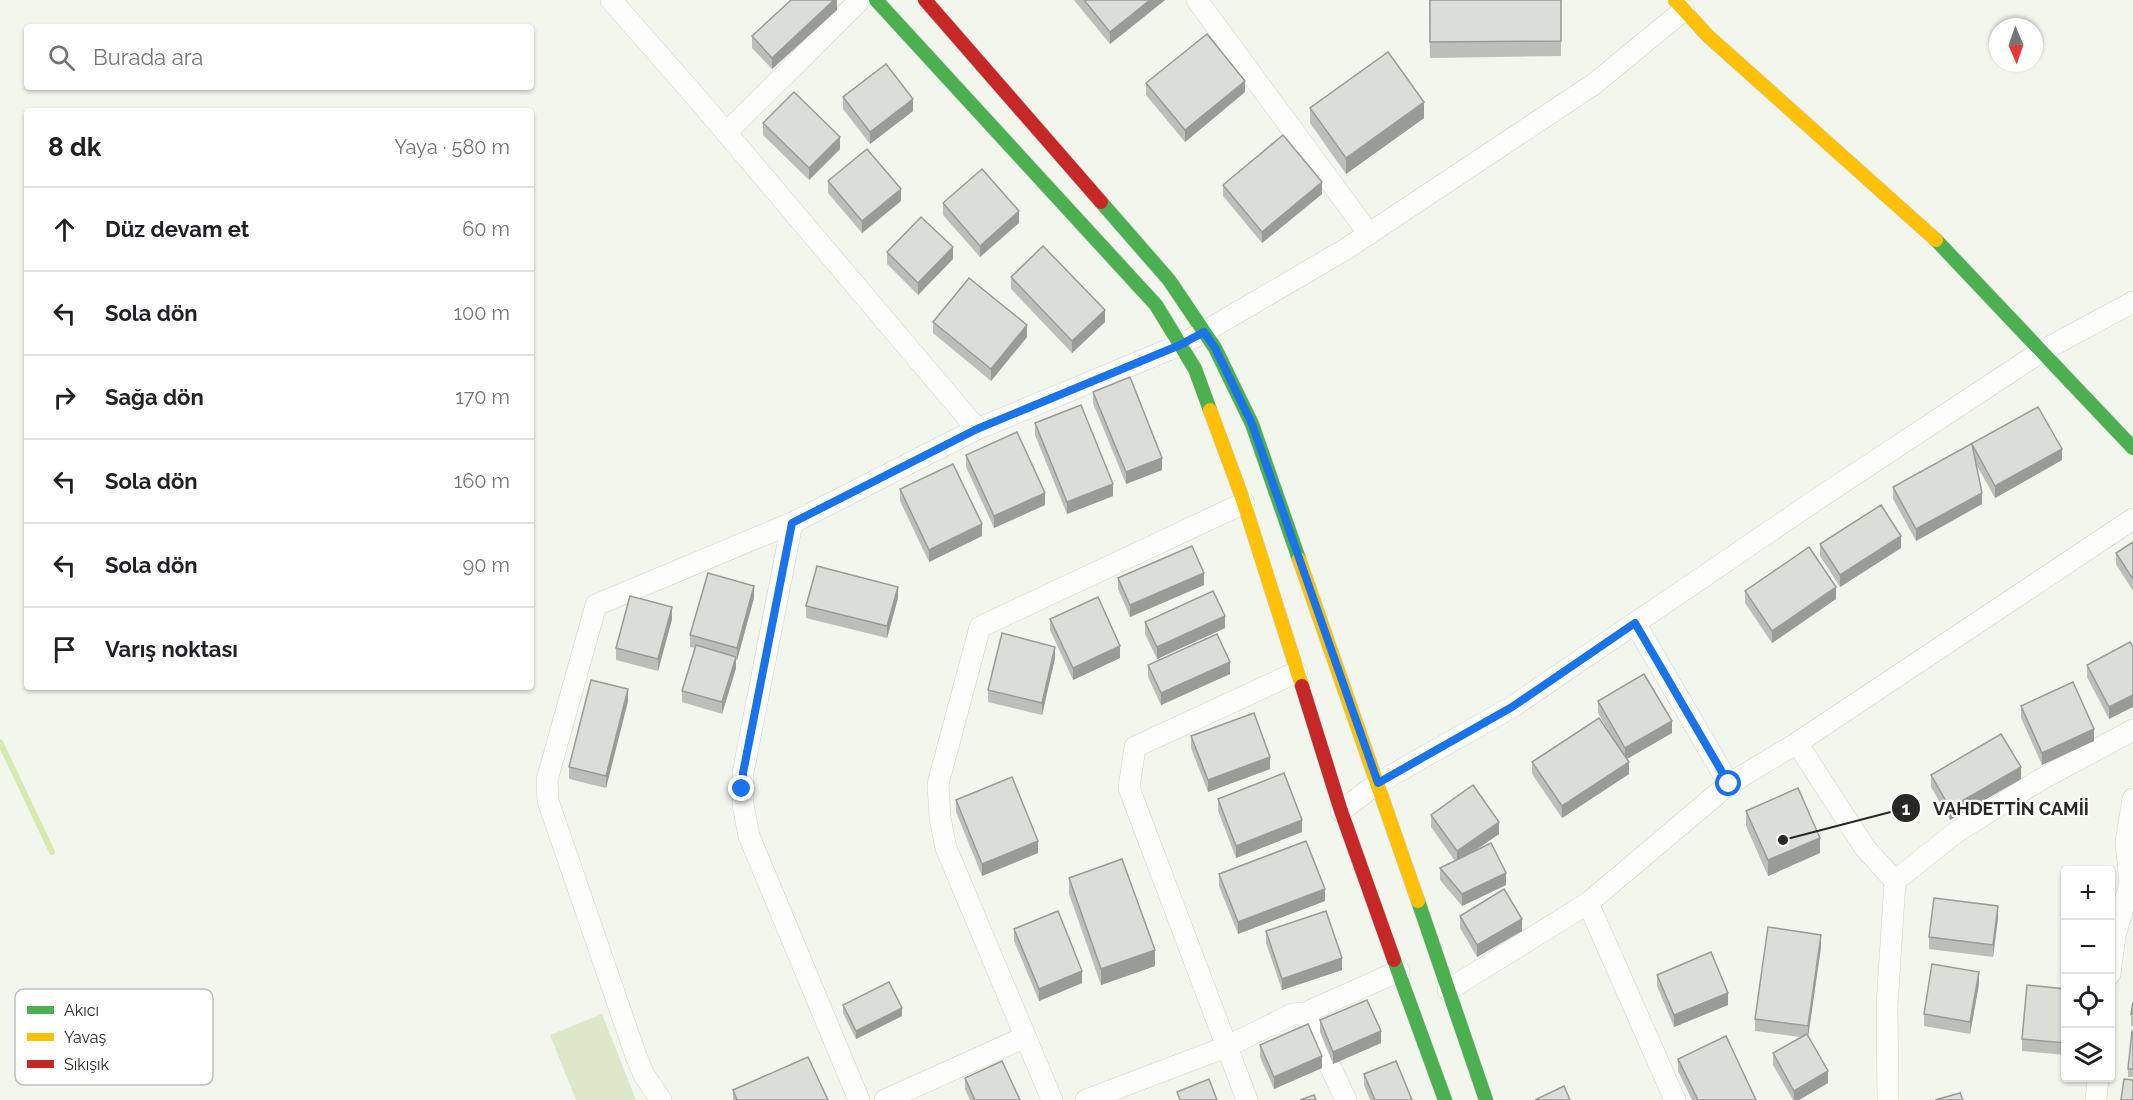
<!DOCTYPE html>
<html lang="tr">
<meta charset="utf-8">
<style>
body{margin:0;font-family:Raleway,sans-serif;background:#f6f6f6;color:#202124}
.controls{position:absolute;right:18px;bottom:18px;display:grid;overflow:hidden;border-radius:6px;box-shadow:0 2px 4px #0004}
.controls button{width:54px;height:54px;display:grid;place-items:center;padding:0;border:0;border-bottom:2px solid #e0e0e0;background:#fff;color:#202124;font:30px sans-serif}
.compass{position:absolute;left:1989px;top:18px;width:54px;height:54px;border-radius:50%;background:#fff;box-shadow:0 2px 4px #0004;rotate:178deg}
.stop{position:absolute;width:18px;height:18px;margin:-14px;border:4px solid #1a73e8;border-radius:50%;background:#fff}
.stop.end{background:#1a73e8;border-color:#fff;box-shadow:0 2px 6px #0008}
.list{margin:0;padding:0;list-style:none}
h2{display:flex;justify-content:space-between;align-items:center;height:78px;margin:0;padding:0 24px;font-size:26px}
h2 small{font-size:20px;font-weight:400;color:#757577}
.list li{display:grid;grid-template-columns:39px 1fr auto;gap:18px;align-items:center;box-sizing:border-box;height:84px;padding:0 24px;border-top:2px solid #e0e0e0}
.list b{display:block;font-size:22px;white-space:nowrap}
.list em{font-size:20px;font-style:normal;color:#757577}
.icon{flex:none;width:33px;height:33px;fill:none;stroke:currentColor;stroke-width:2;stroke-linecap:round;stroke-linejoin:round}
.map{position:relative;flex:none;width:2133px;height:1100px;overflow:hidden}
.search{position:absolute;background:#fff;box-shadow:0 2px 4px #0004;left:24px;top:24px;width:510px;height:66px;display:flex;align-items:center;gap:15px;box-sizing:border-box;padding:0 21px;border-radius:6px;color:#757577;font-size:22px}
.panel{position:absolute;background:#fff;box-shadow:0 2px 4px #0004;left:24px;top:108px;width:510px;height:582px;border-radius:6px}
.map>svg:first-child{display:block}
.park{fill:#dde8c8}
.lines{fill:none;stroke-linecap:round;stroke-linejoin:round}
.stream{stroke:#d6e9ae;stroke-width:6}
.street-casing{stroke:#cfd2cb;stroke-width:22}
.fast-casing{stroke:#cfd2cb;stroke-width:15}
.slow-casing{stroke:#cfd2cb;stroke-width:15}
.jam-casing{stroke:#cfd2cb;stroke-width:15}
.street{stroke:#fdfefc;stroke-width:21}
.fast{stroke:#4caf50;stroke-width:14}
.slow{stroke:#ffc107;stroke-width:14}
.jam{stroke:#c62828;stroke-width:14}
.wall{fill:#bcbfb9}
.shaded-wall{fill:#999b96}
.building{fill:#dbded7;stroke:#999b96;stroke-width:1.5}
.route{stroke:#1a73e8;stroke-width:8}
.key{fill:#fff;stroke:#bebfbd;stroke-width:1.5}
.key-label{font-size:16px;fill:#272922}
.leader{fill:none;stroke:#272922;stroke-width:2}
.callout-dot{fill:#272922;stroke:#fff;stroke-width:2}
.mark-label{font-size:18px;text-anchor:middle;font-weight:bold;fill:#fff}
.callout-label{font-size:18px;text-anchor:middle;font-weight:bold;fill:#272922;stroke:#fff;stroke-width:4.5;stroke-linejoin:round;paint-order:stroke}
</style>
<div class="map">
<svg width="2133" height="1100" viewBox="0 0 2133 1100">
<rect width="100%" height="100%" fill="#f3f6ed"/>
<path class="park" d="M602,1014L636,1100H576L550,1035Z"/>
<g class="lines">
<path class="stream" d="M0,742L52,852"/>
<defs>
<g id="street">
<path d="M611,0L696,97L977,429"/>
<path d="M1197,0L1369,234"/>
<path d="M726,133L860,0"/>
<path d="M792,523L743,773V805L749,836L859,1100"/>
<path d="M1635,623L1729,784"/>
<path d="M1797,743L1865,848L1895,881L1887,1006L1888,1100"/>
<path d="M1341,811L1378,783L1512,707L1813,502L2042,351L2133,302"/>
<path d="M1895,881L1955,833L2040,780L2133,730"/>
<path d="M1588,903L1675,1100"/>
<path d="M2110,974L2115,936L2130,883L2126,842L2133,799"/>
<path d="M1448,990L1588,903L1729,784L1797,743L2133,519"/>
<path d="M1305,1013L1346,1100"/>
<path d="M661,1100L644,1075L636,1056L548,801L547,780L596,605L792,523L977,429L1180,345L1204,332L1346,249L1594,84L1684,10"/>
<path d="M885,1100L1025,1037"/>
<path d="M1052,1100L946,848L940,818L938,784L980,627L1244,503"/>
<path d="M1086,1100L1226,1047L1293,1014L1305,1013L1399,971"/>
<path d="M1247,1100L1129,788L1135,747L1297,672"/>
<path d="M2096,1100L2098,1078"/>
</g>
<g id="fast">
<path d="M876,0L1156,305L1195,369L1210,410"/>
<path d="M1101,202L1169,280L1215,348L1252,424L1299,559"/>
<path d="M1936,240L2133,448"/>
<path d="M1418,901L1486,1100"/>
<path d="M1394,960L1445,1100"/>
</g>
<g id="slow">
<path d="M1675,0L1708,36L1936,240"/>
<path d="M1210,410L1242,497L1302,686"/>
<path d="M1299,559L1418,901"/>
</g>
<g id="jam">
<path d="M925,0L1101,202"/>
<path d="M1302,686L1341,811L1394,960"/>
</g>
</defs>
<use href="#street" class="street-casing"/>
<use href="#fast" class="fast-casing"/>
<use href="#slow" class="slow-casing"/>
<use href="#jam" class="jam-casing"/>
<use href="#street" class="street"/>
<use href="#fast" class="fast"/>
<use href="#slow" class="slow"/>
<use href="#jam" class="jam"/>
</g>
<g class="wall">
<path d="M837,0V10L772,69L752,48V36Z"/>
<path d="M1074,0H1165L1110,44Z"/>
<path d="M1429,0H1561V56L1430,58Z"/>
<path d="M1146,83L1245,92L1185,142L1146,95Z"/>
<path d="M843,97L913,111L870,144L843,109Z"/>
<path d="M1310,108L1424,118L1346,174L1310,123Z"/>
<path d="M763,123L840,149L809,180L763,135Z"/>
<path d="M828,181L901,201L862,233L828,193Z"/>
<path d="M1223,185L1322,194L1262,243L1223,196Z"/>
<path d="M943,203L1019,223L980,257L943,215Z"/>
<path d="M887,252L953,259L918,295L887,264Z"/>
<path d="M1011,277L1105,322L1072,353L1011,289Z"/>
<path d="M933,322L1027,337L991,381L933,333Z"/>
<path d="M1093,392L1162,470L1126,484L1093,403Z"/>
<path d="M2038,407L2062,460L1995,498L1976,464L1982,504L1916,541L1893,499V487Z"/>
<path d="M1035,423L1113,496L1067,514L1035,435Z"/>
<path d="M966,455L1045,505L994,528L966,467Z"/>
<path d="M900,489L982,536L929,562L900,501Z"/>
<path d="M2133,542V591L2116,564V553Z"/>
<path d="M1820,544L1901,548L1840,587L1820,556Z"/>
<path d="M1118,578L1204,585L1130,617L1118,589Z"/>
<path d="M1745,591L1836,599L1772,643L1745,603Z"/>
<path d="M754,598L737,660H736V668L722,714L682,702V691L695,648L690,647V635Z"/>
<path d="M898,598L887,638L806,618V606Z"/>
<path d="M672,619L658,671L616,660V648Z"/>
<path d="M1050,619L1120,658L1073,680L1050,630Z"/>
<path d="M1145,622L1225,628L1157,659L1145,634Z"/>
<path d="M2130,642L2109,719L2087,677V665Z"/>
<path d="M1055,658L1042,715L988,702V690Z"/>
<path d="M1148,665L1230,674L1161,705L1148,677Z"/>
<path d="M628,701L606,788L569,779V767Z"/>
<path d="M1598,701L1672,733L1627,759L1629,774L1562,818L1532,774V762L1611,735L1598,713Z"/>
<path d="M2021,706L2094,741L2042,765L2021,718Z"/>
<path d="M1191,736L1270,769L1208,792L1191,748Z"/>
<path d="M1931,775L2021,779L1950,820L1931,787Z"/>
<path d="M1218,799L1302,832L1236,858L1218,811Z"/>
<path d="M956,800L1038,853L982,876L956,812Z"/>
<path d="M1746,811L1820,853L1768,876L1746,826Z"/>
<path d="M1431,815L1499,834L1474,851L1506,885L1462,906L1440,880V868L1455,861L1431,827Z"/>
<path d="M1219,874L1325,901L1238,934L1219,886Z"/>
<path d="M1069,878L1155,966L1101,985L1069,894Z"/>
<path d="M1460,916L1522,931L1477,957L1460,928Z"/>
<path d="M1998,918L1993,957L1929,949V937Z"/>
<path d="M1014,929L1082,983L1039,1001L1014,941Z"/>
<path d="M1266,931L1342,970L1282,990L1266,943Z"/>
<path d="M1821,947L1808,1035L1828,1083L1799,1100H1793L1773,1065V1053L1800,1037L1755,1031V1019Z"/>
<path d="M1657,975L1728,1005L1674,1027L1657,986Z"/>
<path d="M1979,984L1970,1034L1924,1026V1014Z"/>
<path d="M2066,989V1055L2022,1051V1039Z"/>
<path d="M2133,1002V1026H2131V1014Z"/>
<path d="M843,1005L902,1016L856,1039L843,1013Z"/>
<path d="M1320,1020L1381,1043L1333,1064L1320,1032Z"/>
<path d="M2133,1031V1077H2128V1069Z"/>
<path d="M1260,1045L1322,1068L1274,1089L1260,1057Z"/>
<path d="M1678,1059L1756,1100H1692L1678,1071Z"/>
<path d="M1364,1074L1412,1100H1370L1364,1085Z"/>
<path d="M965,1078L1020,1100H970L965,1089Z"/>
<path d="M733,1090L828,1100H733Z"/>
</g>
<g class="shaded-wall">
<path d="M834,0H837V10L772,69V58Z"/>
<path d="M1150,0H1165L1110,44V32Z"/>
<path d="M1245,81V92L1185,142V130Z"/>
<path d="M913,99V111L870,144V132Z"/>
<path d="M1424,102V118L1346,174V158Z"/>
<path d="M840,137V149L809,180V168Z"/>
<path d="M1322,182V194L1262,243V232Z"/>
<path d="M901,189V201L862,233V221Z"/>
<path d="M1019,211V223L980,257V246Z"/>
<path d="M953,247V259L918,295V283Z"/>
<path d="M1105,310V322L1072,353V341Z"/>
<path d="M1027,325V337L991,381V369Z"/>
<path d="M2062,449V460L1995,498V486Z"/>
<path d="M1162,458V470L1126,484V472Z"/>
<path d="M1113,484V496L1067,514V502Z"/>
<path d="M1045,493V505L994,528V516Z"/>
<path d="M1982,493V504L1916,541V529Z"/>
<path d="M982,524V536L929,562V550Z"/>
<path d="M1901,536V548L1840,587V575Z"/>
<path d="M1204,573V585L1130,617V605Z"/>
<path d="M754,586V598L737,660V648Z"/>
<path d="M898,587V598L887,638V626Z"/>
<path d="M1836,587V599L1772,643V631Z"/>
<path d="M672,607V619L658,671V659Z"/>
<path d="M1225,616V628L1157,659V647Z"/>
<path d="M1120,646V658L1073,680V668Z"/>
<path d="M1055,647V658L1042,715V703Z"/>
<path d="M736,657V668L722,714V702Z"/>
<path d="M1230,662V674L1161,705V693Z"/>
<path d="M628,689V701L606,788V776Z"/>
<path d="M2133,695V707L2109,719V707Z"/>
<path d="M1672,721V733L1625,760V748Z"/>
<path d="M2094,729V741L2042,765V753Z"/>
<path d="M1270,757V769L1208,792V780Z"/>
<path d="M1629,762V774L1562,818V806Z"/>
<path d="M2021,767V779L1950,820V808Z"/>
<path d="M1302,820V832L1236,858V846Z"/>
<path d="M1499,822V834L1457,863V851Z"/>
<path d="M1820,838V853L1768,876V860Z"/>
<path d="M1038,841V853L982,876V864Z"/>
<path d="M1506,873V885L1462,906V894Z"/>
<path d="M1325,889V901L1238,934V922Z"/>
<path d="M1998,906V918L1993,957V945Z"/>
<path d="M1522,919V931L1477,957V945Z"/>
<path d="M1821,935V947L1808,1038V1026Z"/>
<path d="M1155,950V966L1101,985V969Z"/>
<path d="M1342,958V970L1282,990V979Z"/>
<path d="M1082,971V983L1039,1001V989Z"/>
<path d="M1979,972V984L1970,1034V1022Z"/>
<path d="M1728,993V1005L1674,1027V1015Z"/>
<path d="M902,1008V1016L856,1039V1031Z"/>
<path d="M1381,1031V1043L1333,1064V1052Z"/>
<path d="M1322,1056V1068L1274,1089V1077Z"/>
<path d="M1828,1071V1083L1799,1100H1794V1091Z"/>
</g>
<g class="building">
<path d="M791,0H834L772,58L752,36Z"/>
<path d="M1084,0H1150L1110,32Z"/>
<path d="M1430,0H1561V41L1430,42Z"/>
<path d="M1207,34L1245,81L1185,130L1146,83Z"/>
<path d="M1388,52L1424,102L1346,158L1310,108Z"/>
<path d="M886,64L913,99L870,132L843,97Z"/>
<path d="M794,92L840,137L809,168L763,123Z"/>
<path d="M1283,135L1322,182L1262,232L1223,185Z"/>
<path d="M867,149L901,189L862,221L828,181Z"/>
<path d="M982,169L1019,211L980,246L943,203Z"/>
<path d="M921,217L953,247L918,283L887,252Z"/>
<path d="M1043,246L1105,310L1072,341L1011,277Z"/>
<path d="M969,278L1027,325L991,369L933,322Z"/>
<path d="M1130,377L1162,458L1126,472L1093,392Z"/>
<path d="M1081,405L1113,484L1067,502L1035,423Z"/>
<path d="M2038,407L2062,449L1995,486L1972,444L1982,493L1916,529L1893,487Z"/>
<path d="M1017,432L1045,493L994,516L966,455Z"/>
<path d="M953,464L982,524L929,550L900,489Z"/>
<path d="M1881,505L1901,536L1840,575L1820,544Z"/>
<path d="M2133,542V579L2116,553Z"/>
<path d="M1192,546L1204,573L1130,605L1118,578Z"/>
<path d="M1809,547L1836,587L1772,631L1745,591Z"/>
<path d="M817,566L898,587L887,626L806,606Z"/>
<path d="M708,573L754,586L737,648L690,635Z"/>
<path d="M1213,591L1225,616L1157,647L1145,622Z"/>
<path d="M630,596L672,607L658,659L616,648Z"/>
<path d="M1098,597L1120,646L1073,668L1050,619Z"/>
<path d="M1002,633L1055,647L1042,703L988,690Z"/>
<path d="M1217,634L1230,662L1161,693L1148,665Z"/>
<path d="M2130,642L2133,647V695L2109,707L2087,665Z"/>
<path d="M696,645L736,657L722,702L682,691Z"/>
<path d="M1644,674L1672,721L1625,748L1598,701Z"/>
<path d="M591,680L628,689L606,776L569,767Z"/>
<path d="M2073,682L2094,729L2042,753L2021,706Z"/>
<path d="M1254,713L1270,757L1208,780L1191,736Z"/>
<path d="M1599,718L1629,762L1562,806L1532,762Z"/>
<path d="M2001,734L2021,767L1950,808L1931,775Z"/>
<path d="M1284,773L1302,820L1236,846L1218,799Z"/>
<path d="M1012,777L1038,841L982,864L956,800Z"/>
<path d="M1473,785L1499,822L1457,851L1431,815Z"/>
<path d="M1798,788L1820,838L1768,860L1746,811Z"/>
<path d="M1306,841L1325,889L1238,922L1219,874Z"/>
<path d="M1491,843L1506,873L1462,894L1440,868Z"/>
<path d="M1122,859L1155,950L1101,969L1069,878Z"/>
<path d="M1504,889L1522,919L1477,945L1460,916Z"/>
<path d="M1934,898L1998,906L1993,945L1929,937Z"/>
<path d="M1058,911L1082,971L1039,989L1014,929Z"/>
<path d="M1326,911L1342,958L1282,979L1266,931Z"/>
<path d="M1768,927L1821,935L1808,1026L1755,1019Z"/>
<path d="M1711,952L1728,993L1674,1015L1657,975Z"/>
<path d="M1932,964L1979,972L1970,1022L1924,1014Z"/>
<path d="M889,982L902,1008L856,1031L843,1005Z"/>
<path d="M2027,985L2066,989V1043L2022,1039Z"/>
<path d="M1367,1000L1381,1031L1333,1052L1320,1020Z"/>
<path d="M2133,1002V1014H2131Z"/>
<path d="M1308,1024L1322,1056L1274,1077L1260,1045Z"/>
<path d="M2132,1031H2133V1069H2128Z"/>
<path d="M1807,1034L1828,1071L1794,1091L1773,1053Z"/>
<path d="M1726,1036L1756,1100H1698L1678,1059Z"/>
<path d="M808,1057L828,1100H737L733,1090Z"/>
<path d="M1002,1061L1020,1100H975L965,1078Z"/>
<path d="M1396,1061L1412,1100H1375L1364,1074Z"/>
<path d="M1209,1079L1217,1100H1180L1177,1092Z"/>
<path d="M2124,1079L2133,1080V1100H2121Z"/>
<path d="M1564,1086L1570,1100H1535Z"/>
<path d="M1960,1093L1963,1100H1935Z"/>
<path d="M1314,1095L1316,1100H1300Z"/>
</g>
<g class="lines">
<path class="route" d="M742,789L743,773L792,523L977,429L1180,345L1204,332L1215,348L1252,424L1378,783L1512,707L1635,623L1729,784"/>
</g>
<rect x="15" y="989" width="198" height="96" rx="9" class="key"/>
<rect x="27" y="1006" width="27" height="8" fill="#4caf50"/>
<rect x="27" y="1033" width="27" height="8" fill="#ffc107"/>
<rect x="27" y="1060" width="27" height="8" fill="#c62828"/>
<g class="key-label">
<text x="64" y="1016">Akıcı</text>
<text x="64" y="1043">Yavaş</text>
<text x="64" y="1070">Sıkışık</text>
</g>
<path class="leader" d="M1783 840L1906 808"/>
<g class="callout-dot">
<circle cx="1783" cy="840" r="6"/>
<circle cx="1906" cy="808" r="15"/>
</g>
<g class="mark-label">
<text x="1906" y="815">1</text>
</g>
<g class="callout-label">
<text x="2011" y="815">VAHDETTİN CAMİİ</text>
</g>
</svg>
<div class="controls">
<button>+</button>
<button>−</button>
<button><svg class="icon" aria-label="locate" viewBox="0 0 24 24"><circle cx="12" cy="12" r="6"/><path d="M12 2v4M12 18v4M2 12h4M18 12h4"/></svg></button>
<button><svg class="icon" aria-label="layers" viewBox="0 0 24 24"><path d="M12 4l9 5-9 5-9-5zM3 14l9 5 9-5"/></svg></button>
</div>
<svg class="compass" viewBox="-18 -18 36 36"><path d="M0-13l5 13h-10z" fill="#e53935"/><path d="M0 13l5-13h-10z" fill="#757577"/></svg>
<div class="stop" style="left:1729px;top:784px"></div>
<div class="stop end" style="left:742px;top:789px"></div>
<div class="search"><svg class="icon" aria-label="search" viewBox="0 0 24 24"><circle cx="10" cy="10" r="6"/><path d="M15 15l6 6"/></svg>Burada ara</div>
<section class="panel">
<h2>8 dk<small>Yaya · 580 m</small></h2>
<ul class="list">
<li><svg class="icon" aria-label="ahead" viewBox="0 0 24 24"><path d="M12 20V5M6 11l6-6 6 6"/></svg><div><b>Düz devam et</b></div><em>60 m</em></li>
<li><svg class="icon" aria-label="left" viewBox="0 0 24 24"><path d="M17 20v-9H6M10 6l-5 5 5 5"/></svg><div><b>Sola dön</b></div><em>100 m</em></li>
<li><svg class="icon" aria-label="right" viewBox="0 0 24 24"><path d="M7 20v-9h11M14 6l5 5-5 5"/></svg><div><b>Sağa dön</b></div><em>170 m</em></li>
<li><svg class="icon" aria-label="left" viewBox="0 0 24 24"><path d="M17 20v-9H6M10 6l-5 5 5 5"/></svg><div><b>Sola dön</b></div><em>160 m</em></li>
<li><svg class="icon" aria-label="left" viewBox="0 0 24 24"><path d="M17 20v-9H6M10 6l-5 5 5 5"/></svg><div><b>Sola dön</b></div><em>90 m</em></li>
<li><svg class="icon" aria-label="arrive" viewBox="0 0 24 24"><path d="M6 21V4h12l-3 4 3 4H6"/></svg><div><b>Varış noktası</b></div></li>
</ul>
</section>
</div>
